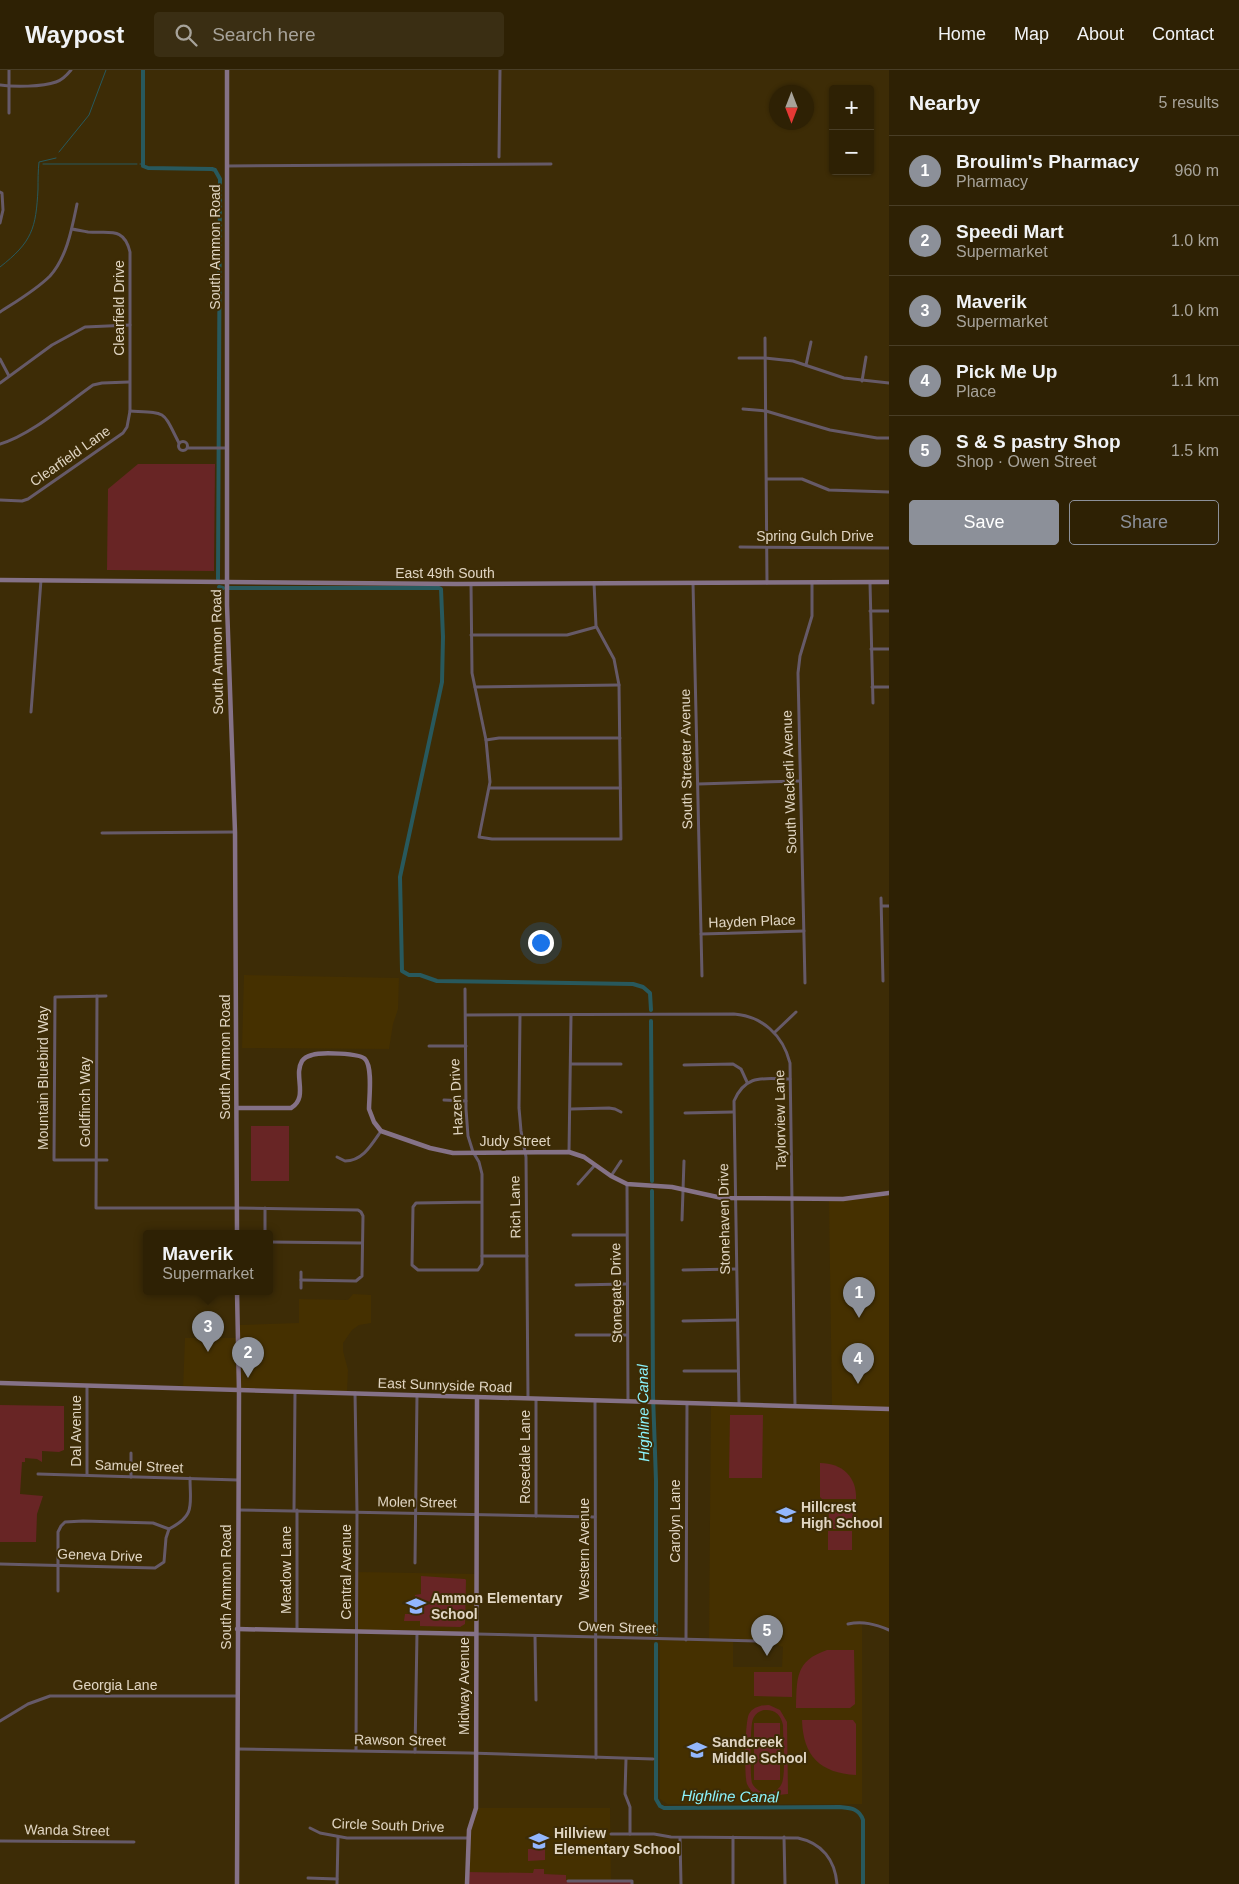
<!DOCTYPE html>
<meta charset="utf-8">
<style>
body{margin:0;font-family:Arial,sans-serif;background:#3a2e13;color:#f1f3f6}
.controls{position:absolute;right:15px;top:15px;display:grid;overflow:hidden;border-radius:5px;box-shadow:0 1px 4px #0004}
.controls button{width:45px;height:45px;display:grid;place-items:center;padding:0;border:0;border-bottom:1px solid #493e26;background:#2e2104;color:#f1f3f6;font:25px sans-serif}
.compass{position:absolute;left:769px;top:15px;width:45px;height:45px;border-radius:50%;background:#2e2104;box-shadow:0 1px 4px #0004;rotate:180deg}
.you{position:absolute;left:540px;top:872px;width:18px;height:18px;margin:-12px;border:4px solid #fff;border-radius:50%;background:#1a73e8;box-shadow:0 0 0 8px #1a73e833}
.badge{display:grid;place-items:center;width:32px;height:32px;border-radius:50%;background:#8c9099;color:#fff;font-size:16px;font-weight:700}
.pin{position:absolute;translate:-50% -41px;filter:drop-shadow(0 1px 2px #0008)}
.pin::after{content:'';position:absolute;top:26px;width:18px;height:15px;background:inherit;clip-path:polygon(0 0,100% 0,50% 100%)}
.popup{position:absolute;left:143px;top:1160px;width:130px;height:65px;box-sizing:border-box;display:grid;place-content:center;border-radius:5px;background:#2e2104;filter:drop-shadow(0 1px 4px #0005);font-size:16px;white-space:nowrap;color:#a7a39a}
.popup b{font-size:19px;color:#f1f3f6}
.popup::after{content:'';position:absolute;left:50%;top:100%;margin-left:-10px;border:10px solid transparent;border-top-color:#2e2104}
.list{margin:0;padding:0;list-style:none}
h2{display:flex;justify-content:space-between;align-items:center;height:65px;margin:0;padding:0 20px;font-size:21px}
h2 small{font-size:16px;font-weight:400;color:#a7a39a}
.list li{display:grid;grid-template-columns:32px 1fr auto;gap:15px;align-items:center;box-sizing:border-box;height:70px;padding:0 20px;border-top:1px solid #493e26}
.list b{display:block;font-size:19px;white-space:nowrap}
.list p{margin:0;font-size:16px;white-space:nowrap;color:#a7a39a}
.list em{font-size:16px;font-style:normal;color:#a7a39a}
.actions{display:flex;gap:10px;padding:15px 20px}
.actions a{flex:1;padding:11px 0;border:1px solid #8c9099;border-radius:5px;text-align:center;font-size:18px;color:#8c9099}
.actions .main{background:#8c9099;color:#fff}
.icon{flex:none;width:28px;height:28px;fill:none;stroke:currentColor;stroke-width:2;stroke-linecap:round;stroke-linejoin:round}
.map{position:relative;flex:none;width:889px;height:1814px;overflow:hidden}
header{display:flex;align-items:center;gap:30px;box-sizing:border-box;height:70px;padding:0 25px;background:#2e2104;border-bottom:1px solid #493e26}
header strong{font-size:24px}
nav{display:flex;gap:28px;margin-inline-start:auto;font-size:18px}
.search{width:350px;height:45px;background:#3a2e13;display:flex;align-items:center;gap:12px;box-sizing:border-box;padding:0 18px;border-radius:5px;color:#a7a39a;font-size:19px}
main{display:flex}
aside{flex:1;background:#2e2104}
.map>svg:first-child{display:block}
.built{fill:#453000;fill-rule:evenodd}
.green{fill:#682525;fill-rule:evenodd}
.lines{fill:none;stroke-linecap:round;stroke-linejoin:round}
.stream{stroke:#28595d;stroke-width:1}
.canal{stroke:#28595d;stroke-width:4}
.street{stroke:#665a68;stroke-width:3}
.secondary{stroke:#857287;stroke-width:4.5}
.labels{text-anchor:middle;dominant-baseline:central;stroke-width:4;stroke-linejoin:round;paint-order:stroke}
.street-label{font-size:14px;fill:#e0d5c2;stroke:#3d2c06}
.poi-label{font-size:14px;font-weight:bold;fill:#e0d5c2;stroke:#3d2c06;text-anchor:start}
.water-label{font-size:15px;font-style:italic;fill:#8bf3fc;stroke:#3d2c06}
</style>
<header>
<strong>Waypost</strong>
<div class="search"><svg class="icon" aria-label="search" viewBox="0 0 24 24"><circle cx="10" cy="10" r="6"/><path d="M15 15l6 6"/></svg>Search here</div>
<nav><a>Home</a><a>Map</a><a>About</a><a>Contact</a></nav>
</header>
<main>
<div class="map">
<svg width="889" height="1814" viewBox="0 0 889 1814">
<rect width="100%" height="100%" fill="#3d2c06"/>
<g class="built">
<path d="M244,905L399,908L398,939L393,954L389,979L242,978Z"/>
<path d="M889,1123V1560L862,1552V1734H667L660,1729V1570H709L711,1334L832,1337L829,1130ZM733,1571L769,1572L783,1577L782,1597H733Z"/>
<path d="M353,1224L371,1225V1253L359,1255L352,1260L343,1273V1281L348,1300L347,1323L183,1320L185,1268H237L239,1255L299,1253V1229L348,1230Z"/>
<path d="M356,1502L475,1504V1564L357,1561Z"/>
<path d="M476,1738H610L611,1811L566,1810L562,1805L467,1802L468,1768Z"/>
</g>
<g class="green">
<path d="M138,394H215L214,501L107,500L108,419Z"/>
<rect x="251" y="1056" width="38" height="55"/>
<path d="M0,1335L64,1336V1380L59,1382L42,1381V1392L37,1389L25,1388V1392H22L20,1424L43,1426L37,1444L36,1472H0Z"/>
<path d="M730,1345H763L762,1408H729Z"/>
<path d="M820,1393C842,1393 857,1407 856,1429H822L820,1427Z"/>
<path d="M829,1441H853L852,1459H828Z"/>
<rect x="828" y="1461" width="24" height="19"/>
<path d="M421,1506L465,1509L466,1510L465,1554L460,1557L420,1556V1551H404L405,1544H411L412,1538H420L421,1528L415,1527V1525L421,1524Z"/>
<path d="M827,1580H854L855,1634L850,1638H796C797,1608 795,1591 827,1580Z"/>
<path d="M754,1602H792V1627L754,1626Z"/>
<path d="M769,1635L780,1640L787,1652L788,1724C778,1724 767,1731 758,1726C753,1723 749,1719 747,1714C744,1706 745,1651 749,1644C753,1637 761,1635 769,1635ZM764,1640C775,1639 781,1645 783,1655C783,1669 786,1701 782,1713C777,1726 758,1726 752,1713C750,1707 750,1654 753,1649C755,1644 759,1641 764,1640Z"/>
<path d="M802,1650H853L856,1654V1705C820,1703 803,1686 802,1650Z"/>
<rect x="754" y="1653" width="26" height="57"/>
<path d="M537,1771H545V1790L528,1791V1779H537Z"/>
<path d="M534,1799H544V1804L566,1805V1810L632,1811V1814H467V1802L533,1803Z"/>
</g>
<g class="lines">
<g class="stream">
<path d="M59,82L89,45L106,0"/>
<path d="M43,94H137"/>
<path d="M140,94H142"/>
<path d="M0,197C32,172 36,159 38,119C38,110 38,101 39,92L56,88"/>
</g>
<g class="canal">
<path d="M143,0V96L148,98L212,99L215,100L220,109L218,509"/>
<path d="M219,517L223,518"/>
<path d="M229,518H439L441,519L443,567L442,612L400,807L402,901L409,905H420L437,911L633,914L643,917L650,923L651,940"/>
<path d="M651,951L652,1111"/>
<path d="M652,1121L653,1325L656,1411V1564"/>
<path d="M656,1574V1729L660,1736L664,1738L840,1737C850,1738 859,1738 863,1750V1814"/>
</g>
<g class="street">
<path d="M0,15C14,17 42,17 56,12C62,10 67,5 71,0"/>
<path d="M9,43V0"/>
<path d="M499,87L500,0"/>
<path d="M227,96L551,94"/>
<path d="M0,122L2,123L3,140L0,153"/>
<path d="M0,242C17,231 36,220 50,206C67,187 72,158 77,134"/>
<path d="M765,268L767,513"/>
<path d="M739,288H765L793,291L844,308L889,313"/>
<path d="M0,289L9,306"/>
<path d="M806,295L811,272"/>
<path d="M862,311L866,287"/>
<path d="M0,313L52,275L85,257L130,255"/>
<path d="M743,339L766,341L830,360L877,368H889"/>
<path d="M130,341C168,343 162,340 179,373"/>
<circle cx="183" cy="376" r="4.5"/>
<path d="M0,374C31,365 66,334 93,315L102,313L129,312"/>
<path d="M188,378H227"/>
<path d="M767,409H802L829,420L889,422"/>
<path d="M0,430L22,431L28,429L123,363L127,357L130,341V182C124,156 109,164 88,162C83,161 77,160 72,159"/>
<path d="M740,477L889,478"/>
<path d="M693,513L702,906"/>
<path d="M870,513L873,633"/>
<path d="M471,514L472,603L486,670L490,712L479,767L492,769H621L619,615L614,589L596,556L594,513"/>
<path d="M870,541H889"/>
<path d="M471,565H567L596,557"/>
<path d="M871,579H889"/>
<path d="M475,617L619,615"/>
<path d="M872,617H889"/>
<path d="M31,642L41,510"/>
<path d="M486,670L499,668H620"/>
<path d="M698,714L800,711"/>
<path d="M490,718H620"/>
<path d="M102,763L235,762"/>
<path d="M881,828L883,911"/>
<path d="M882,836H889"/>
<path d="M701,864L804,861"/>
<path d="M805,913L798,603L800,586L812,546V513"/>
<path d="M465,919L466,1039L468,1066L473,1082L479,1092L482,1104V1194L478,1200H418L412,1195L413,1137L416,1133L482,1132"/>
<path d="M97,926L96,1138H237L358,1140L361,1142L363,1146L362,1206L356,1211L301,1210"/>
<path d="M106,926L55,927L54,1090H107"/>
<path d="M466,945L734,944C762,946 783,965 790,993L795,1336"/>
<path d="M520,945L519,1038L521,1061L526,1087L528,1328"/>
<path d="M775,962L796,942"/>
<path d="M429,976H466"/>
<path d="M571,994H621"/>
<path d="M684,995L733,994L741,999L747,1012"/>
<path d="M444,1030L466,1031"/>
<path d="M571,1039L609,1038L615,1039L621,1042"/>
<path d="M685,1043L733,1042"/>
<path d="M569,1082L571,946"/>
<path d="M337,1087L345,1091C363,1091 372,1074 381,1061"/>
<path d="M611,1106L621,1091"/>
<path d="M578,1114L595,1095"/>
<path d="M627,1114L628,1331"/>
<path d="M682,1150L684,1091"/>
<path d="M265,1163V1138"/>
<path d="M573,1165H626"/>
<path d="M269,1172L362,1173"/>
<path d="M482,1186H527"/>
<path d="M683,1200L736,1199"/>
<path d="M576,1215L626,1214"/>
<path d="M301,1218V1202"/>
<path d="M683,1251L737,1250"/>
<path d="M576,1265H627"/>
<path d="M684,1301H738"/>
<path d="M355,1323L357,1442L356,1680"/>
<path d="M595,1331L596,1688"/>
<path d="M739,1334L734,1031C746,1003 764,1009 790,1009"/>
<path d="M38,1404L238,1410"/>
<path d="M87,1405V1316"/>
<path d="M131,1407V1383"/>
<path d="M239,1440L595,1447"/>
<path d="M294,1440L295,1322"/>
<path d="M297,1440V1560"/>
<path d="M536,1446V1329"/>
<path d="M415,1493L417,1325"/>
<path d="M0,1494L155,1498L164,1492L166,1468L169,1459"/>
<path d="M58,1521V1462L61,1456L65,1452L83,1451L153,1453L169,1459C196,1445 190,1435 190,1408"/>
<path d="M848,1554C863,1551 875,1554 889,1560"/>
<path d="M476,1564L757,1571"/>
<path d="M535,1566L536,1630"/>
<path d="M686,1570L687,1333"/>
<path d="M0,1651L28,1634L50,1626H237"/>
<path d="M238,1679L469,1683L653,1689"/>
<path d="M415,1682L417,1563"/>
<path d="M626,1689L625,1724L630,1737V1764"/>
<path d="M310,1758L320,1763L347,1768H468"/>
<path d="M611,1764H654L671,1767L798,1768C822,1773 835,1790 837,1814"/>
<path d="M784,1767L785,1814"/>
<path d="M680,1768L681,1814"/>
<path d="M0,1771L134,1772"/>
<path d="M308,1808L337,1809"/>
<path d="M568,1811H632V1814"/>
<path d="M337,1814L338,1767"/>
<path d="M733,1814V1767"/>
</g>
<g class="secondary">
<path d="M227,0V535L235,762L237,1163"/>
<path d="M0,510L456,514L889,512"/>
<path d="M237,1038H291C309,1027 293,1006 302,991C304,988 308,986 312,985C320,982 360,983 365,989C373,997 369,1028 369,1039L374,1052L381,1061L430,1078L453,1083L569,1082L584,1087L611,1106L627,1114L672,1117L722,1128L843,1129L889,1123"/>
<path d="M0,1313L889,1339"/>
<path d="M237,1559L475,1564"/>
<path d="M237,1814L239,1322L237,1221"/>
<path d="M467,1814L469,1760L476,1738L477,1327"/>
</g>
</g>
<defs>
<symbol id="school-bare" viewBox="-9 -9 18 18"><path d="M0-5L7-2L0 1L-7-2ZM-4 1L0 2.5L4 1V4Q0 6-4 4Z" fill="#93b7fd" stroke="#3d2c06" stroke-width="2.5" paint-order="stroke"/></symbol>
</defs>
<g fill-rule="evenodd">
<use href="#school-bare" x="772" y="1431" width="28" height="28"/>
<use href="#school-bare" x="402" y="1522" width="28" height="28"/>
<use href="#school-bare" x="683" y="1666" width="28" height="28"/>
<use href="#school-bare" x="525" y="1757" width="28" height="28"/>
</g>
<g class="labels">
<g class="street-label">
<text transform="translate(215 177) rotate(-90)">South Ammon Road</text>
<text transform="translate(119 238) rotate(-90)">Clearfield Drive</text>
<text transform="translate(70 386) rotate(-35)">Clearfield Lane</text>
<text x="815" y="466">Spring Gulch Drive</text>
<text x="445" y="503">East 49th South</text>
<text transform="translate(217 582) rotate(-91)">South Ammon Road</text>
<text transform="translate(686 689) rotate(-91)">South Streeter Avenue</text>
<text transform="translate(789 712) rotate(-92)">South Wackerli Avenue</text>
<text transform="translate(752 851) rotate(-2)">Hayden Place</text>
<text transform="translate(225 987) rotate(-90)">South Ammon Road</text>
<text transform="translate(43 1008) rotate(-90)">Mountain Bluebird Way</text>
<text transform="translate(456 1027) rotate(-93)">Hazen Drive</text>
<text transform="translate(85 1032) rotate(-90)">Goldfinch Way</text>
<text transform="translate(780 1050) rotate(-91)">Taylorview Lane</text>
<text x="515" y="1071">Judy Street</text>
<text transform="translate(515 1137) rotate(-91)">Rich Lane</text>
<text transform="translate(724 1149) rotate(-91)">Stonehaven Drive</text>
<text transform="translate(616 1223) rotate(-91)">Stonegate Drive</text>
<text transform="translate(445 1315) rotate(2)">East Sunnyside Road</text>
<text transform="translate(76 1361) rotate(-90)">Dal Avenue</text>
<text transform="translate(525 1387) rotate(-90)">Rosedale Lane</text>
<text transform="translate(139 1396) rotate(2)">Samuel Street</text>
<text transform="translate(417 1432) rotate(1)">Molen Street</text>
<text transform="translate(675 1451) rotate(-90)">Carolyn Lane</text>
<text transform="translate(584 1479) rotate(-90)">Western Avenue</text>
<text transform="translate(100 1485) rotate(2)">Geneva Drive</text>
<text transform="translate(286 1500) rotate(-90)">Meadow Lane</text>
<text transform="translate(346 1502) rotate(-90)">Central Avenue</text>
<text transform="translate(226 1517) rotate(-90)">South Ammon Road</text>
<text transform="translate(617 1557) rotate(2)">Owen Street</text>
<text x="115" y="1615">Georgia Lane</text>
<text transform="translate(464 1616) rotate(-90)">Midway Avenue</text>
<text transform="translate(400 1670) rotate(1)">Rawson Street</text>
<text transform="translate(388 1755) rotate(2)">Circle South Drive</text>
<text transform="translate(67 1760) rotate(1)">Wanda Street</text>
</g>
<g class="poi-label">
<text x="801" y="1437">Hillcrest<tspan x="801" dy="16">High School</tspan></text>
<text x="431" y="1528">Ammon Elementary<tspan x="431" dy="16">School</tspan></text>
<text x="712" y="1672">Sandcreek<tspan x="712" dy="16">Middle School</tspan></text>
<text x="554" y="1763">Hillview<tspan x="554" dy="16">Elementary School</tspan></text>
</g>
<g class="water-label">
<text transform="translate(643 1343) rotate(-91)">Highline Canal</text>
<text transform="translate(730 1726) rotate(1)">Highline Canal</text>
</g>
</g>
</svg>
<div class="controls">
<button>+</button>
<button>−</button>
</div>
<svg class="compass" viewBox="-18 -18 36 36"><path d="M0-13l5 13h-10z" fill="#e53935"/><path d="M0 13l5-13h-10z" fill="#a7a39a"/></svg>
<div class="you"></div>
<div class="pin badge" style="left:859px;top:1248px">1</div>
<div class="pin badge" style="left:248px;top:1308px">2</div>
<div class="pin badge" style="left:208px;top:1282px">3</div>
<div class="popup"><b>Maverik</b>Supermarket</div>
<div class="pin badge" style="left:858px;top:1314px">4</div>
<div class="pin badge" style="left:767px;top:1586px">5</div>
</div>
<aside>
<h2>Nearby<small>5 results</small></h2>
<ul class="list">
<li><span class="badge">1</span><div><b>Broulim's Pharmacy</b><p>Pharmacy</p></div><em>960 m</em></li>
<li><span class="badge">2</span><div><b>Speedi Mart</b><p>Supermarket</p></div><em>1.0 km</em></li>
<li><span class="badge">3</span><div><b>Maverik</b><p>Supermarket</p></div><em>1.0 km</em></li>
<li><span class="badge">4</span><div><b>Pick Me Up</b><p>Place</p></div><em>1.1 km</em></li>
<li><span class="badge">5</span><div><b>S &amp; S pastry Shop</b><p>Shop · Owen Street</p></div><em>1.5 km</em></li>
</ul>
<div class="actions"><a class="main">Save</a><a>Share</a></div>
</aside>
</main>
